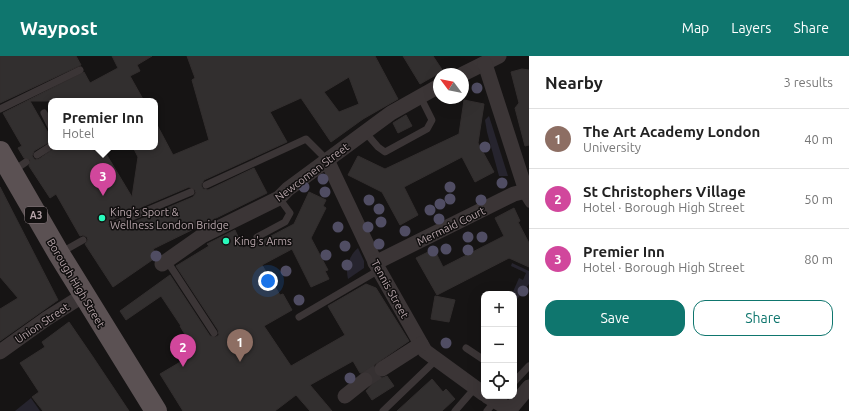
<!DOCTYPE html>
<meta charset="utf-8">
<style>
body{margin:0;font-family:Ubuntu,sans-serif;background:#f6f6f6;color:#222}
.controls{position:absolute;right:12px;bottom:12px;display:grid;overflow:hidden;border-radius:8px;box-shadow:0 4px 16px #0002}
.controls button{width:36px;height:36px;display:grid;place-items:center;padding:0;border:0;border-bottom:1px solid #e0e0e0;background:#fff;color:#222;font:20px sans-serif}
.compass{position:absolute;left:433px;top:12px;width:36px;height:36px;border-radius:50%;background:#fff;box-shadow:0 4px 16px #0002;rotate:302deg}
.you{position:absolute;left:268px;top:225px;width:14px;height:14px;margin:-10px;border:3px solid #fff;border-radius:50%;background:#1a73e8;box-shadow:0 0 0 6px #1a73e833}
.badge{display:grid;place-items:center;width:26px;height:26px;border-radius:50%;background:#0f766e;color:#fff;font-size:13px;font-weight:700}
.pin{position:absolute;translate:-50% -33px;filter:drop-shadow(0 1px 2px #0008)}
.pin::after{content:'';position:absolute;top:21px;width:14px;height:12px;background:inherit;clip-path:polygon(0 0,100% 0,50% 100%)}
.popup{position:absolute;left:48px;top:42px;width:110px;height:52px;box-sizing:border-box;display:grid;place-content:center;border-radius:8px;background:#fff;filter:drop-shadow(0 1px 3px #0005);font-size:13px;white-space:nowrap;color:#767676}
.popup b{font-size:15px;color:#222}
.popup::after{content:'';position:absolute;left:50%;top:100%;margin-left:-8px;border:8px solid transparent;border-top-color:#fff}
.list{margin:0;padding:0;list-style:none}
h2{display:flex;justify-content:space-between;align-items:center;height:52px;margin:0;padding:0 16px;font-size:17px}
h2 small{font-size:13px;font-weight:400;color:#767676}
.list li{display:grid;grid-template-columns:26px 1fr auto;gap:12px;align-items:center;box-sizing:border-box;height:60px;padding:0 16px;border-top:1px solid #e0e0e0}
.list b{display:block;font-size:15px;white-space:nowrap}
.list p{margin:0;font-size:13px;white-space:nowrap;color:#767676}
.list em{font-size:13px;font-style:normal;color:#767676}
.actions{display:flex;gap:8px;padding:12px 16px}
.actions a{flex:1;padding:9px 0;border:1px solid #0f766e;border-radius:12px;text-align:center;font-size:14px;color:#0f766e}
.actions .main{background:#0f766e;color:#fff}
.icon{flex:none;width:22px;height:22px;fill:none;stroke:currentColor;stroke-width:2;stroke-linecap:round;stroke-linejoin:round}
.map{position:relative;flex:none;width:529px;height:355px;overflow:hidden}
header{display:flex;align-items:center;gap:24px;box-sizing:border-box;height:56px;padding:0 20px;background:#0f766e;color:#fff}
header strong{font-size:19px}
nav{display:flex;gap:22px;margin-inline-start:auto;font-size:14px}
main{display:flex}
aside{flex:1;background:#fff}
.map>svg:first-child{display:block}
.green{fill:#26242e}
.building{fill:#322f2f;stroke:#322e2e;fill-rule:evenodd}
.lines{fill:none;stroke-linecap:round;stroke-linejoin:round}
.street-tunnel{stroke:#363132;stroke-width:15;stroke-dasharray:15 8;stroke-linecap:butt}
.lane{stroke:#3b3536;stroke-width:7}
.street{stroke:#3b3536;stroke-width:15}
.primary{stroke:#5b5153;stroke-width:22}
.tree{fill:#504d63}
.poi-dot{fill:#29fabc;stroke:#110f0f;stroke-width:1.5}
.labels{text-anchor:middle;dominant-baseline:central;stroke-width:3;stroke-linejoin:round;paint-order:stroke}
.shield{fill:#110f0f;stroke:#85787c;stroke-width:1}
.shield-label{font-size:10px;font-weight:bold;fill:#b7a5aa}
.street-label{font-size:11px;fill:#b7a5aa;stroke:#110f0f}
.poi-label{font-size:11px;fill:#b7a5aa;stroke:#110f0f;text-anchor:start}
</style>
<header>
<strong>Waypost</strong>
<nav><a>Map</a><a>Layers</a><a>Share</a></nav>
</header>
<main>
<div class="map">
<svg width="529" height="355" viewBox="0 0 529 355">
<rect width="100%" height="100%" fill="#161414"/>
<g class="green">
<path d="M489,60L508,120H499L487,76L485,64Z"/>
<path d="M358,192L364,205V212L348,223C345,211 349,200 358,192Z"/>
<path d="M512,207L529,215V228L514,247V238H512L519,222L523,224L526,217L511,210Z"/>
<path d="M31,342L40,355H15Z"/>
</g>
<g class="building">
<path d="M0,0H76L81,9L0,47Z"/>
<path d="M112,0H152L137,9L140,15L130,20L144,45H30L51,82V85L34,95L32,100L35,104L39,103L56,91H102L132,141L138,101L133,91H155V65L173,99L209,84L192,24L195,22L187,0H375L398,43L363,63L331,86L301,42L270,56L287,86L204,124L201,129L203,133L208,134L254,112L267,137L153,193L158,200L113,231L85,188L88,184L87,181L83,179L80,180L56,138L50,142L29,110L30,104L24,102L18,92L22,90L3,57L84,16L90,27L118,12ZM349,21L359,48L339,56L324,36ZM189,131L195,134L196,137L193,141L115,174L109,171L108,168L111,164Z"/>
<path d="M403,0H433L443,15L420,28Z"/>
<path d="M522,13L529,14V89L525,90L515,52L519,47L511,16Z"/>
<path d="M464,44L484,48L478,87L494,116L475,126L462,101L404,131L418,159L400,169L382,136L348,119L358,100L385,113L459,78Z"/>
<path d="M406,59L412,70L398,77L393,67Z"/>
<path d="M0,131L58,244L0,285V253L18,242L0,221Z"/>
<path d="M309,136L326,144L323,150L326,152L311,182L328,214L325,215L329,223L311,231L292,193L262,209L280,239L283,238L292,254L264,270L291,310L345,279L328,250L366,228L376,232L409,285L374,309L375,318L382,322L387,320L394,330L372,344L366,335L373,327L372,319L368,316L360,317L353,305L310,329L332,355H310L296,339L275,355H183L160,318L182,305L179,300L193,292L180,270H181L161,240L126,264L120,255L170,219L210,280L216,281L219,279L218,274L176,210L209,190L207,188L235,174L243,192L250,188L252,190L294,168Z"/>
<path d="M514,152L520,165L518,166L529,187V211L509,202L437,239L416,202L434,193L443,211L504,180L495,162Z"/>
<path d="M435,240L455,244L449,266L431,263Z"/>
<path d="M69,266L93,301L129,355H43L32,341L39,336L20,307L45,291L42,286Z"/>
<path d="M432,323L443,336L446,333L455,343L442,355H397Z"/>
</g>
<g class="lines">
<path class="street-tunnel" d="M365,324L382,313"/>
<g class="lane">
<path d="M0,53L80,14"/>
<path d="M44,57L51,71"/>
<path d="M365,76L378,91L385,96L427,73L432,64L420,40"/>
<path d="M37,99L51,90"/>
<path d="M13,115L26,106"/>
<path d="M206,129L306,83L327,104"/>
<path d="M522,137L529,148"/>
<path d="M113,169L191,136"/>
<path d="M257,181L285,166L290,157L279,142"/>
<path d="M60,197L83,184"/>
<path d="M167,205L214,277"/>
<path d="M299,261L379,214"/>
<path d="M466,292L484,304"/>
<path d="M514,326L529,310"/>
<path d="M383,355L436,304"/>
<path d="M455,355L475,332"/>
<path d="M487,355L495,345"/>
</g>
<g class="street">
<path d="M463,18L499,0"/>
<path d="M327,104L379,214L425,295L484,338"/>
<path d="M375,207L514,138L526,135L485,8"/>
<path d="M162,208L202,180L279,142L288,133L391,57L439,30"/>
<path d="M0,296L46,263L84,239"/>
<path d="M382,313L421,288"/>
<path d="M345,340L365,324"/>
<path d="M487,340L507,352L512,351L529,331"/>
</g>
<path class="primary" d="M0,96L59,198L156,355"/>
</g>
<g class="tree">
<circle cx="477" cy="32" r="5.5"/>
<circle cx="485" cy="91" r="5.5"/>
<circle cx="323" cy="123" r="5.5"/>
<circle cx="502" cy="127" r="5.5"/>
<circle cx="304" cy="131" r="5.5"/>
<circle cx="450" cy="131" r="5.5"/>
<circle cx="325" cy="136" r="5.5"/>
<circle cx="450" cy="143" r="5.5"/>
<circle cx="369" cy="144" r="5.5"/>
<circle cx="481" cy="144" r="5.5"/>
<circle cx="440" cy="148" r="5.5"/>
<circle cx="379" cy="153" r="5.5"/>
<circle cx="430" cy="154" r="5.5"/>
<circle cx="439" cy="163" r="5.5"/>
<circle cx="381" cy="166" r="5.5"/>
<circle cx="338" cy="171" r="5.5"/>
<circle cx="368" cy="171" r="5.5"/>
<circle cx="405" cy="175" r="5.5"/>
<circle cx="468" cy="181" r="5.5"/>
<circle cx="482" cy="181" r="5.5"/>
<circle cx="379" cy="188" r="5.5"/>
<circle cx="345" cy="190" r="5.5"/>
<circle cx="446" cy="193" r="5.5"/>
<circle cx="468" cy="194" r="5.5"/>
<circle cx="433" cy="195" r="5.5"/>
<circle cx="326" cy="199" r="5.5"/>
<circle cx="156" cy="200" r="5.5"/>
<circle cx="347" cy="209" r="5.5"/>
<circle cx="286" cy="215" r="5.5"/>
<circle cx="523" cy="235" r="5.5"/>
<circle cx="299" cy="244" r="5.5"/>
<circle cx="446" cy="287" r="5.5"/>
<circle cx="350" cy="322" r="5.5"/>
</g>
<g class="poi-dot">
<circle cx="102" cy="162" r="4"/>
<circle cx="226" cy="185" r="4"/>
</g>
<g class="labels">
<rect class="shield" x="25" y="151" width="22" height="16" rx="3"/>
<g class="shield-label">
<text x="36" y="159">A3</text>
</g>
<g class="street-label">
<text transform="translate(312 116) rotate(-37)">Newcomen Street</text>
<text transform="translate(451 170) rotate(-26)">Mermaid Court</text>
<text transform="translate(76 227) rotate(59)">Borough High Street</text>
<text transform="translate(390 233) rotate(61)">Tennis Street</text>
<text transform="translate(42 267) rotate(-34)">Union Street</text>
</g>
<g class="poi-label">
<text x="110" y="156">King’s Sport &amp;<tspan x="110" dy="13">Wellness London Bridge</tspan></text>
<text x="234" y="185">King's Arms</text>
</g>
</g>
</svg>
<div class="controls">
<button>+</button>
<button>−</button>
<button><svg class="icon" aria-label="locate" viewBox="0 0 24 24"><circle cx="12" cy="12" r="6"/><path d="M12 2v4M12 18v4M2 12h4M18 12h4"/></svg></button>
</div>
<svg class="compass" viewBox="-18 -18 36 36"><path d="M0-13l5 13h-10z" fill="#e53935"/><path d="M0 13l5-13h-10z" fill="#767676"/></svg>
<div class="you"></div>
<div class="pin badge" style="left:240px;top:306px;background:#8d6e63">1</div>
<div class="pin badge" style="left:183px;top:311px;background:#d1479c">2</div>
<div class="pin badge" style="left:103px;top:140px;background:#d1479c">3</div>
<div class="popup"><b>Premier Inn</b>Hotel</div>
</div>
<aside>
<h2>Nearby<small>3 results</small></h2>
<ul class="list">
<li><span class="badge" style="background:#8d6e63">1</span><div><b>The Art Academy London</b><p>University</p></div><em>40 m</em></li>
<li><span class="badge" style="background:#d1479c">2</span><div><b>St Christophers Village</b><p>Hotel · Borough High Street</p></div><em>50 m</em></li>
<li><span class="badge" style="background:#d1479c">3</span><div><b>Premier Inn</b><p>Hotel · Borough High Street</p></div><em>80 m</em></li>
</ul>
<div class="actions"><a class="main">Save</a><a>Share</a></div>
</aside>
</main>
